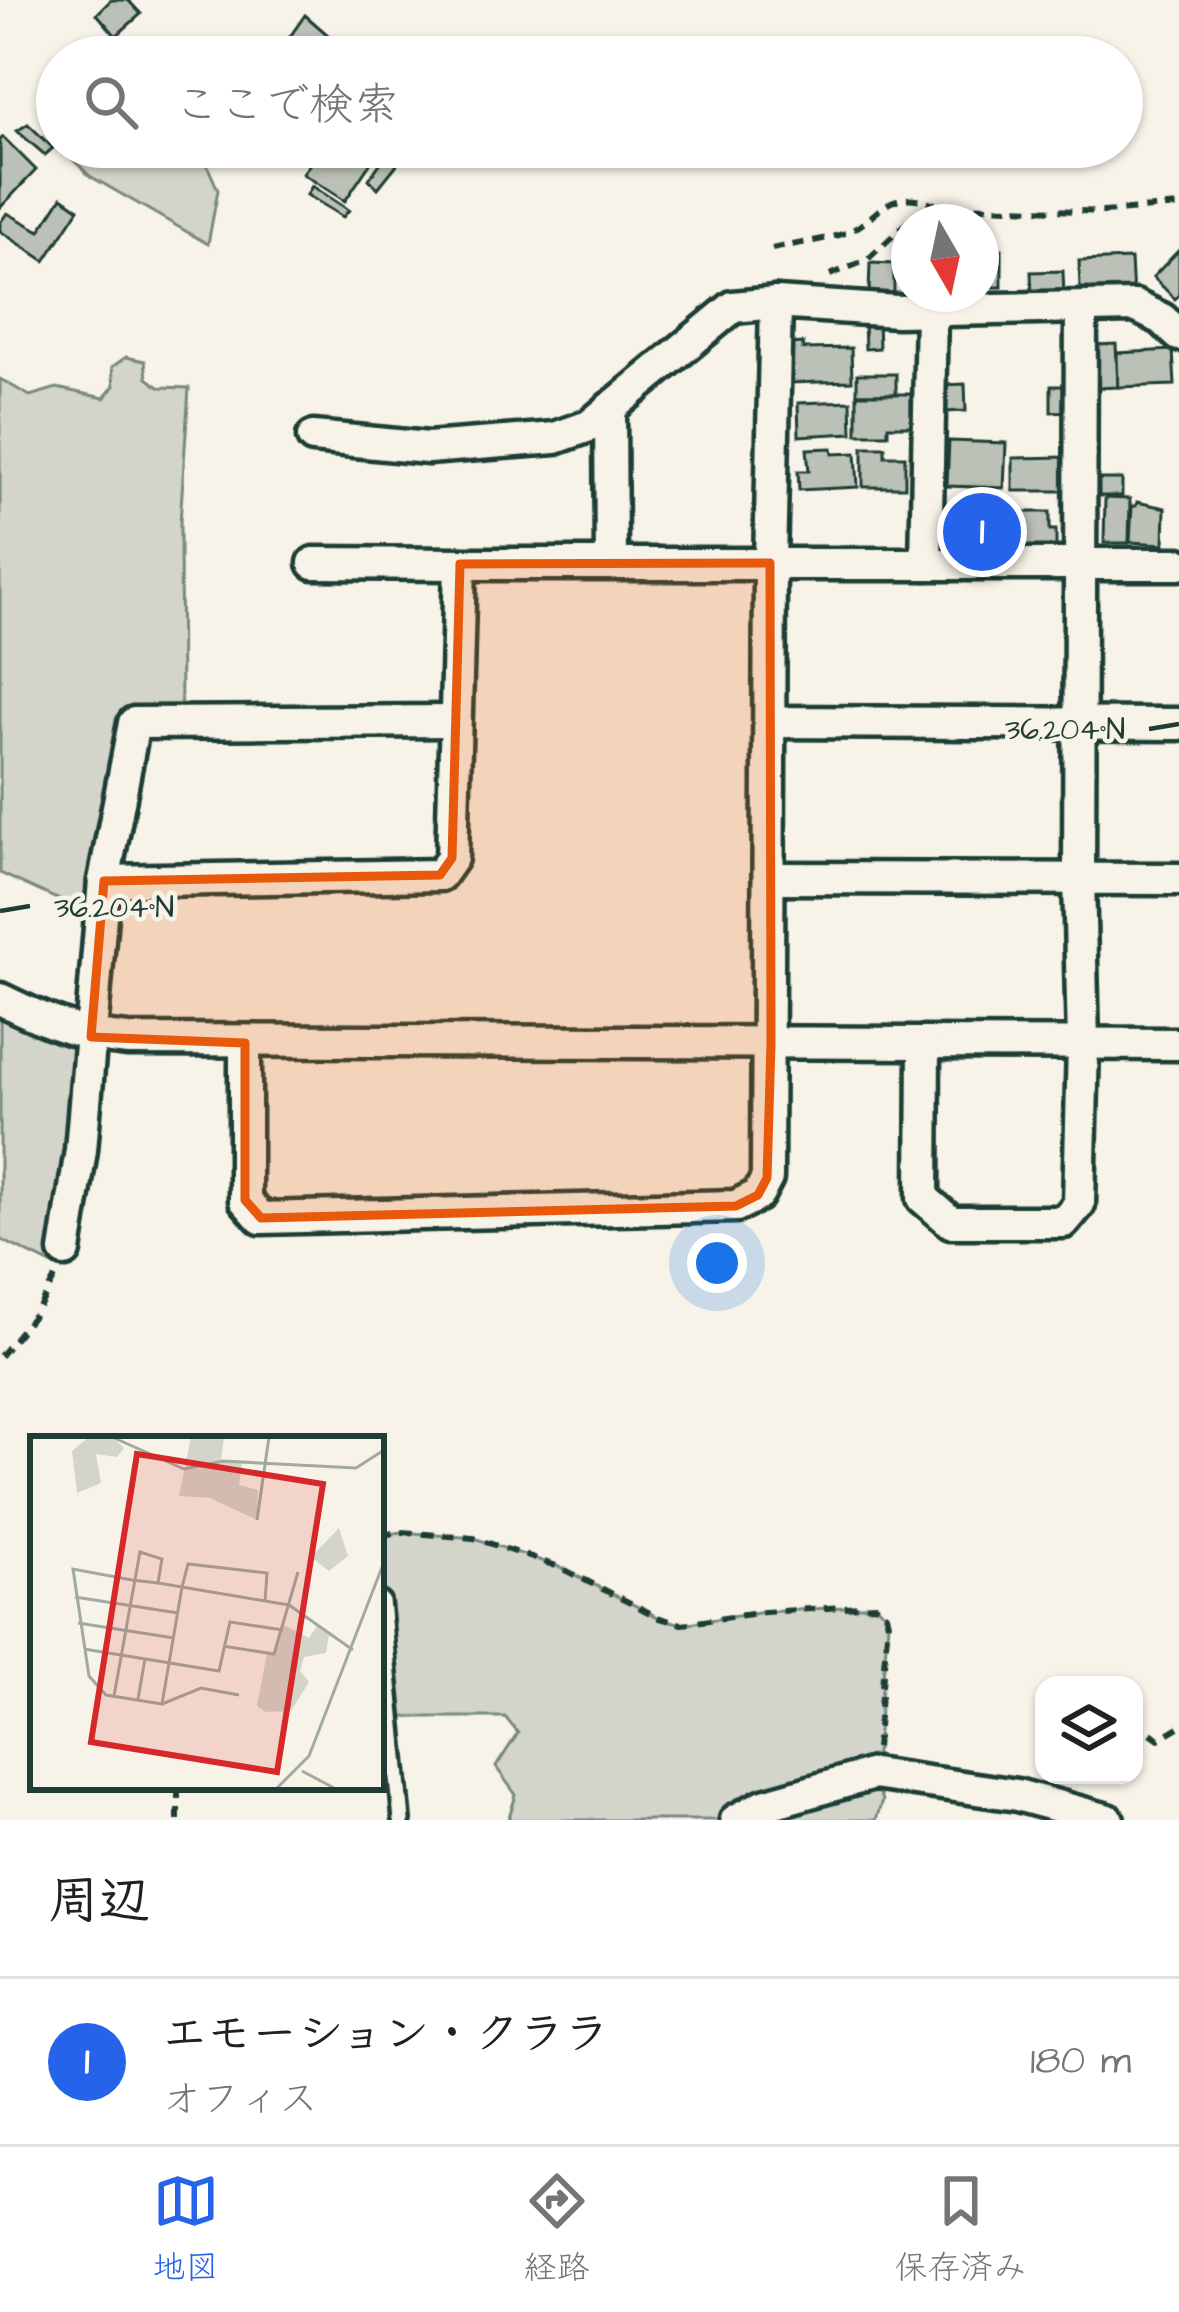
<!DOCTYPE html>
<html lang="ja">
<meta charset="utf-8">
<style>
body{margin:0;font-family:"Architects Daughter","Klee One",sans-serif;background:#f6f6f6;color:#202124}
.controls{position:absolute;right:36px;bottom:36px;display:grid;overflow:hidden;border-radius:24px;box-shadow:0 3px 9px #0004}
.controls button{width:108px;height:108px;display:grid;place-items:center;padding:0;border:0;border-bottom:3px solid #e0e0e0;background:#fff;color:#202124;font:60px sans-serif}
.compass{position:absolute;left:891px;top:204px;width:108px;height:108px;border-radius:50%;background:#fff;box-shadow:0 3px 9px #0004;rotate:171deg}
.you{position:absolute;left:717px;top:1263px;width:42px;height:42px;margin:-30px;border:9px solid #fff;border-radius:50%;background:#1a73e8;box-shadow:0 0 0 18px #1a73e833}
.badge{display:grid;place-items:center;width:78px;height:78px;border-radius:50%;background:#2563eb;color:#fff;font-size:39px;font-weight:700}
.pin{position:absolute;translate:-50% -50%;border:6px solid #fff;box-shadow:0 3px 12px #0006}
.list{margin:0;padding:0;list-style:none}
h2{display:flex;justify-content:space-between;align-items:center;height:156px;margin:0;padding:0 48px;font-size:51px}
h2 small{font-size:39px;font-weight:400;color:#757577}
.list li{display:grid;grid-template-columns:78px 1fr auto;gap:36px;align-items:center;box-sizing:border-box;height:168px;padding:0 48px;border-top:3px solid #e0e0e0}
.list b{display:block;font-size:45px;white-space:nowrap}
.list p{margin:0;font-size:39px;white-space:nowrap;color:#757577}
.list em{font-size:39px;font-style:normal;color:#757577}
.icon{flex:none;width:66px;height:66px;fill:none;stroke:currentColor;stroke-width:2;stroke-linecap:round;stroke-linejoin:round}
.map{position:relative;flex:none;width:1179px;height:1820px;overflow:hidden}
.search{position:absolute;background:#fff;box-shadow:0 3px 9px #0004;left:36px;right:36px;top:36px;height:132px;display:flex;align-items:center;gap:30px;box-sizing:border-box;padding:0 42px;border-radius:66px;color:#757577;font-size:45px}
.sheet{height:324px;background:#fff}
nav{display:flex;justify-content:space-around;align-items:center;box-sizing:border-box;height:168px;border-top:3px solid #e0e0e0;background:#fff;font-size:33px;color:#757577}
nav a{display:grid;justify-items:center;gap:6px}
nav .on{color:#2563eb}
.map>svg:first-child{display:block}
.green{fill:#d3d5ca;stroke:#79897f;stroke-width:3}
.building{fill:#bbc1b6;stroke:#1f3d34;stroke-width:3}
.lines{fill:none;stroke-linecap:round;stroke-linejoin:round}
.lane-casing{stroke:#1f3d34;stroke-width:24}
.street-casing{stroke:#1f3d34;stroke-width:39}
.path{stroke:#1f3d34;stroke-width:6;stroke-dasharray:12 9;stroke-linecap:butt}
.lane{stroke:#f7f3e8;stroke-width:15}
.street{stroke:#f7f3e8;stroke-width:30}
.marked{fill:#e8590c;fill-opacity:0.2;stroke:#e8590c;stroke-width:9;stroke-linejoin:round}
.ticks{fill:none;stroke:#1f3d34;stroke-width:4.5}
.inset-road{fill:none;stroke:#a1aaa0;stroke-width:3}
.view{fill:#d62828;fill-opacity:0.15;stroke:#d62828;stroke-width:6}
.inset-edge{fill:none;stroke:#1f3d34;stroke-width:6}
.ticks-label{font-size:30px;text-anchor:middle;fill:#1f3d34;stroke:#f7f3e8;stroke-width:9;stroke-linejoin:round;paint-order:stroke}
</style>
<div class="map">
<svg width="1179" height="1820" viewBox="0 0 1179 1820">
<rect width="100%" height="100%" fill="#f7f3e8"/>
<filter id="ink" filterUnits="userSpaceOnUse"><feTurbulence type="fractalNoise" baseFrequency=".00833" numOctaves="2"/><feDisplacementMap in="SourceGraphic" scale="24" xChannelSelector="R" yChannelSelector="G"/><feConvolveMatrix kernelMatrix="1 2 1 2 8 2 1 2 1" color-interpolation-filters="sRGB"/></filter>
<g filter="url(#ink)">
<g class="green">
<path d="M60,147H216L207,165L218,190L208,244L90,176Z"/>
<path d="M126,357L145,361L147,378L159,387L189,388L180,523L181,723L134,724L102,909L55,898L0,873V379L30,396L57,388L104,398L114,386L112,367Z"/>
<path d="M0,1012L83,1043L65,1251L59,1268L0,1239Z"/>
<path d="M402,1532L474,1538L559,1567L660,1618L682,1624L765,1612L875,1605L886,1614L888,1623L874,1774L882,1801L876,1820H508L516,1795L496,1767L518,1733L505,1717H395L381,1601V1535Z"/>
</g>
<g class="building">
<path d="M111,0H128L141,14L116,36L97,14Z"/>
<path d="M305,15L343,48L332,57H311L289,38Z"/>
<path d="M130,38L148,57H106Z"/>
<path d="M28,124L53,148L45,155L17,131Z"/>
<path d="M3,137L36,170L0,208V140Z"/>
<path d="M321,147H395L390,151L378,152L345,201L303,174Z"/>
<path d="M386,155L398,163L378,188L369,179Z"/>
<path d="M312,186L349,210L343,217L307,195Z"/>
<path d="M62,197L79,209L45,261L0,231V223L7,213L40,231Z"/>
<rect x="981" y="249" width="21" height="38"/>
<path d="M1179,250V295L1175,299L1153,277Z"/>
<path d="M1131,259L1133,297L1089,294V288H1080L1079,261Z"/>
<path d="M870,263L894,264V293H869Z"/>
<path d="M1063,271L1064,295L1032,296L1031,272Z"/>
<path d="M864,322H878L879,348L865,349Z"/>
<path d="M803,343V349L851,348L852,381L789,383L788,344Z"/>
<path d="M1116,344L1118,387L1098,388L1096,345Z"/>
<path d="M1173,350L1175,385L1118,387L1117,353Z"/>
<rect x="857" y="374" width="39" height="20"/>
<path d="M965,384L966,411L944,412L943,385Z"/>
<path d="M1051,386H1071L1072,411L1051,412Z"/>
<path d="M857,394H911V426H888V434H857Z"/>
<path d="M851,401L852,433L799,436L798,403Z"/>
<path d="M949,441L1006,443L1004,488L947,486Z"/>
<path d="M863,447H885V456H905V487H863Z"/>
<path d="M832,448L833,454L856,453L858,487L799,490L798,471H809L807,449Z"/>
<path d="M1068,457V491H1013V458Z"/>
<rect x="1099" y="479" width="23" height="17"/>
<path d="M1105,498L1130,499L1129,543H1104Z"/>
<path d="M1137,502L1165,508L1164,544L1130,542L1132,506H1136Z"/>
<path d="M1009,512H1050V530H1056V550L1008,549Z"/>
<path d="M950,513L1005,514L1004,551L962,550L963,540H949Z"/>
</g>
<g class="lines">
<defs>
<path id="lane" d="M381,1601L402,1820"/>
<g id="street">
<path d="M610,408L611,563"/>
<path d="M313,437L428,448L555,438L589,426L733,307L776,303"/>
<path d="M314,563L460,564"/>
<path d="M926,564L931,311"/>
<path d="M770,722L1179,724"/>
<path d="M771,878L1179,879"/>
<path d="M104,881L440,875L452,858L460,564H1179"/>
<path d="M0,999C43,1020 80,1036 128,1040L1179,1044"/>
<path d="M245,1043V1200L261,1218L736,1206L758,1195L767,1178L770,563L776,303L897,311L1135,306L1162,319L1179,335"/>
<path d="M924,1044L923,1198L951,1222H1064L1079,1204L1083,1043L1079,878L1081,308"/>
<path d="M65,1251L81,1150L104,881L134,723L455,721"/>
<path d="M736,1820L764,1805L873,1774L1017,1795L1108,1820"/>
</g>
</defs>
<use href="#lane" class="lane-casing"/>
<use href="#street" class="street-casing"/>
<g class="path">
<path d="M772,249C794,244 818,241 839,235C881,224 879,184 935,204"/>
<path d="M830,275L867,260L913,217L939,205L1103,212L1179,206"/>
<path d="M0,1356L37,1311L56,1276"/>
<path d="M381,1535L402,1532L474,1538L559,1567L660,1618L682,1624L765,1612L875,1605L886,1614L888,1623L876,1748"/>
<path d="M1134,1721L1159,1739L1179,1727"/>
<path d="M178,1820V1787"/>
</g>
<use href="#lane" class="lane"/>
<use href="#street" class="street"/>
</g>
</g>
<path class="marked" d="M770,563L771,1044L767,1178L758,1195L736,1206L261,1218L245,1200V1043L91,1037L104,881L440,875L452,858L460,564Z"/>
<path class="ticks" d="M1149,729L1179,724M0,911L30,906"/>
<g transform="translate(30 1436)">
<rect width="354" height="354" fill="#f7f3e8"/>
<path d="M59,1H82L94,12L87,21L66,18L71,47L47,57L42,15ZM161,1H194L191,25L212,26L209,49L228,54L227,84L180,62L149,60ZM309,92L318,120L299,135L281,121ZM254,189L279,202L287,190L299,199L296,217L274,221L270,235L279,246L261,275L236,276L227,270L237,217H245Z" fill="#d3d5ca"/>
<path class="inset-road" d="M82,1L154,33L193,25L326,32L354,14M227,84L239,1M45,161L148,177M235,165L237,137L158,128L152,151L132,268L76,259L59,240L43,133L102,144L128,147L152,151L235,165L259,169L323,214M48,187L144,202M193,210L244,218L268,136M54,213L189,235L200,186L253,194M84,260L110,116L132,123L128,147M108,263L115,223M132,268L171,252L209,259M272,335L306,353M246,353L279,320L354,126"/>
<path class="view" d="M107,18L293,48L247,336L61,306Z"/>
<rect width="354" height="354" class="inset-edge"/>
</g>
<g class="ticks-label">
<text x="1065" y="739">36.204°N</text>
<text x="114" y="917">36.204°N</text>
</g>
</svg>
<div class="controls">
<button><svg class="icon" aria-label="layers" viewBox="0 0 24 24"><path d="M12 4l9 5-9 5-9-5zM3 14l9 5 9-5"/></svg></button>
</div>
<svg class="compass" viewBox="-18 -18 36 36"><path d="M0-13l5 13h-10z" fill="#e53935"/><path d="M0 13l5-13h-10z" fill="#757577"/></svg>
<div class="you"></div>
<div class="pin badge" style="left:982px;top:532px">1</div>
<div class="search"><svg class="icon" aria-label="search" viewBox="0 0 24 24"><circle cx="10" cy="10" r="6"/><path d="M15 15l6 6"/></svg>ここで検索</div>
</div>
<section class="sheet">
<h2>周辺<small></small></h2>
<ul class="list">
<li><span class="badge">1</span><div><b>エモーション・クララ</b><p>オフィス</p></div><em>180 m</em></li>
</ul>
</section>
<nav>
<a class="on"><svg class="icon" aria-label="map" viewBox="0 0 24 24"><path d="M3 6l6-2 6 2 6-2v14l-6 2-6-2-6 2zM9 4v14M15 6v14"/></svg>地図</a>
<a><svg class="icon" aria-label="directions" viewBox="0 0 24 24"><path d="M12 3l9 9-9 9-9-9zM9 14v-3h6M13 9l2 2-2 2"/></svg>経路</a>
<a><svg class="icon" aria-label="saved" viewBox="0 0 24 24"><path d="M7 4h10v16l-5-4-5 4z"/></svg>保存済み</a>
</nav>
